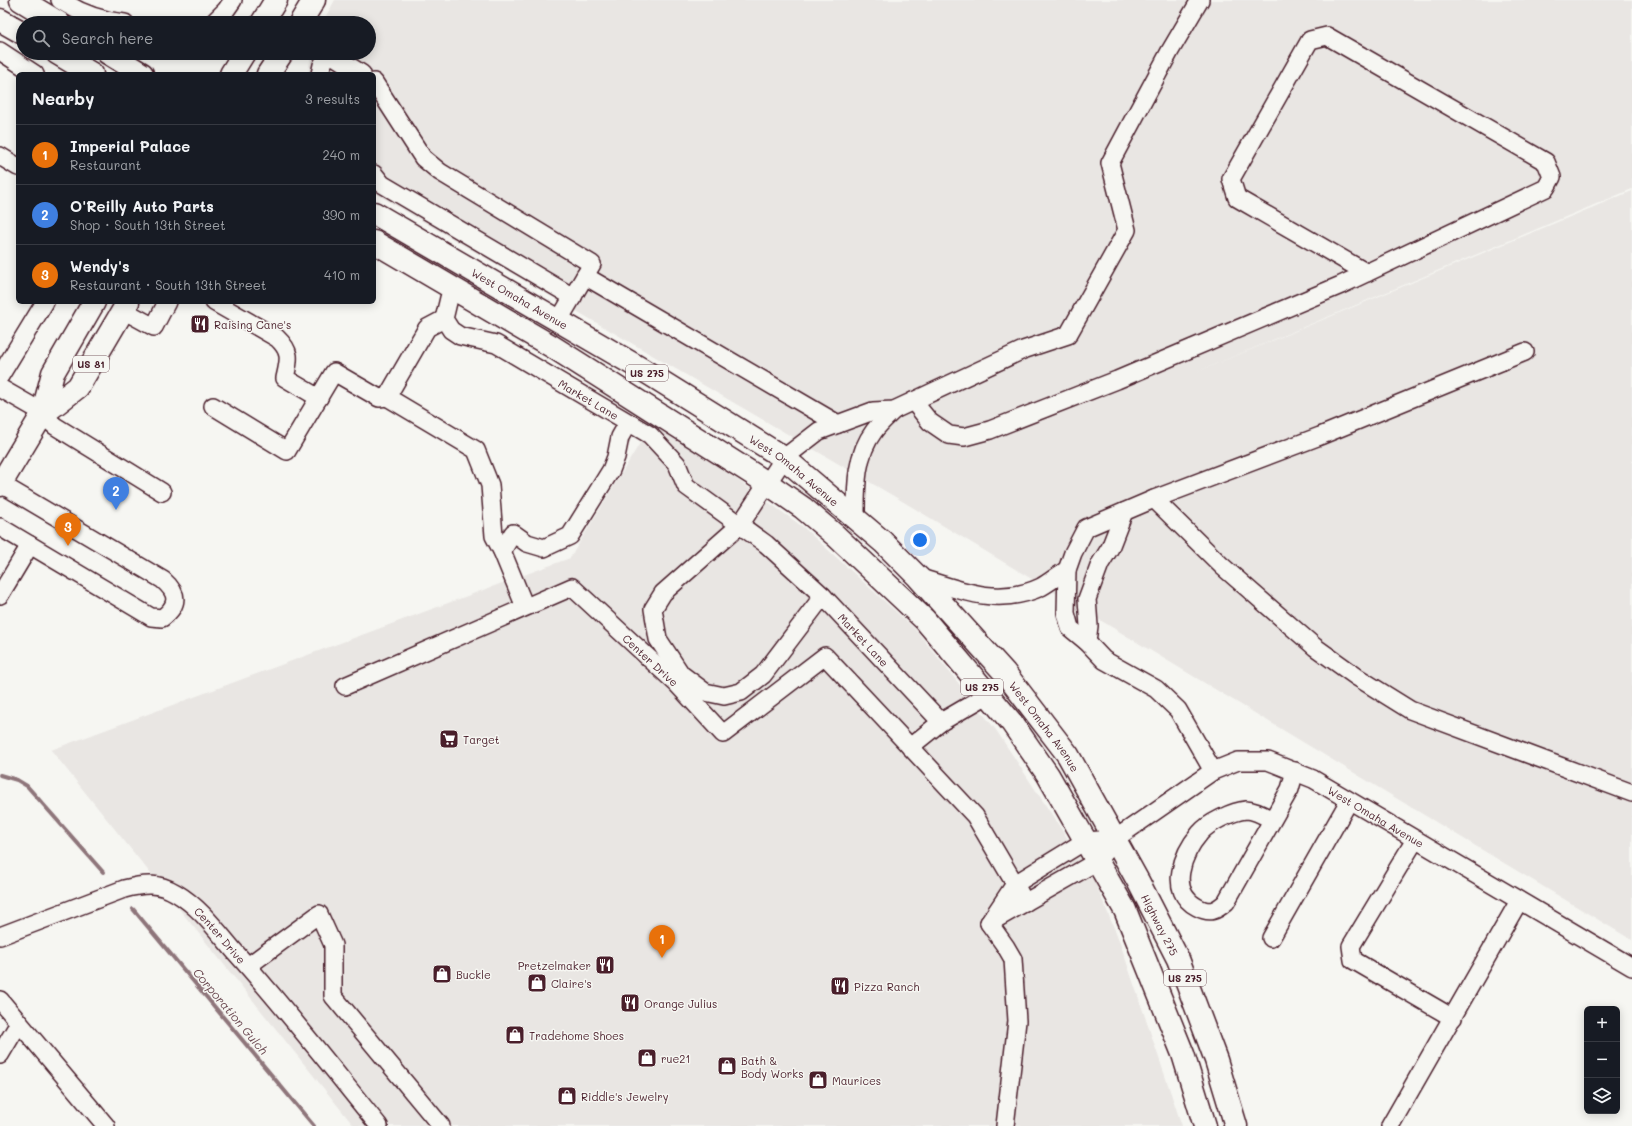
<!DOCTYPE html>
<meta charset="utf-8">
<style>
body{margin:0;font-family:Mali,sans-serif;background:#242831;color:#f1f3f6}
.controls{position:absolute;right:12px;bottom:12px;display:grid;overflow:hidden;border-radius:6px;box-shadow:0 2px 10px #0003}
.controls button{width:36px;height:36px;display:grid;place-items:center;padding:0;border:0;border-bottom:1px solid #363941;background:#171b24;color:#f1f3f6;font:20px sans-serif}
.you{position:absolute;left:920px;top:540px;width:14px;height:14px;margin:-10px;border:3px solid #fff;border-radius:50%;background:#1a73e8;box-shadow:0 0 0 6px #1a73e833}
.badge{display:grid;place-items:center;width:26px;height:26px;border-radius:50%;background:#a6949b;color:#fff;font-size:13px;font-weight:700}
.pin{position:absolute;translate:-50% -33px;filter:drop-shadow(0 1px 2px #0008)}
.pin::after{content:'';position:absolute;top:21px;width:14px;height:12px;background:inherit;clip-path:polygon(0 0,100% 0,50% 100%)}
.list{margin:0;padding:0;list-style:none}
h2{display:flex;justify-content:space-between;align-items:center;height:52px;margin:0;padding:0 16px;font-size:17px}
h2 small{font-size:13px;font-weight:400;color:#9ea1a6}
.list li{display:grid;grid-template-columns:26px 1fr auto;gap:12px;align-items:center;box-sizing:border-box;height:60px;padding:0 16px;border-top:1px solid #363941}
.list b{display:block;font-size:15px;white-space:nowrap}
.list p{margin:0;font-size:13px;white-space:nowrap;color:#9ea1a6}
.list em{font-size:13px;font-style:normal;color:#9ea1a6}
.icon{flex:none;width:22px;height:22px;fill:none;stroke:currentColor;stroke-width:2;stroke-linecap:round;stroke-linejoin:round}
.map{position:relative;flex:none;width:1632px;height:1126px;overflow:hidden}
.search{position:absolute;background:#171b24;box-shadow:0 2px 10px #0003;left:16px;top:16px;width:360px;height:44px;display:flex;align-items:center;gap:10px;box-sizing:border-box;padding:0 14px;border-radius:22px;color:#9ea1a6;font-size:15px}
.panel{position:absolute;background:#171b24;box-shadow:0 2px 10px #0003;left:16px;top:72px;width:360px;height:232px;border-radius:6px}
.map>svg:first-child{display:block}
.built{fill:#e9e6e3}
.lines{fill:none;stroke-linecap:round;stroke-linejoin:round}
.stream{stroke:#8e747a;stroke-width:4}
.minor-casing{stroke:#4a1f2b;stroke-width:20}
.highway-casing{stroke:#4a1f2b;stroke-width:25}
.minor{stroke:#f6f6f2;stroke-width:17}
.highway{stroke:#f6f6f2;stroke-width:22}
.labels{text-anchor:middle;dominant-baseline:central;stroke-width:3;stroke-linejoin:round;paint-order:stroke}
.shield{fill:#f6f6f2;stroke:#7e6067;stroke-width:1}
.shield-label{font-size:10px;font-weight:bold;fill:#4a1f2b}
.street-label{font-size:11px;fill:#4a1f2b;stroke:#f6f6f2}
.poi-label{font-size:11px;fill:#4a1f2b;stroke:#f6f6f2;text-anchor:start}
.water-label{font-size:12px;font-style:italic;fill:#6c4a52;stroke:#f6f6f2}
</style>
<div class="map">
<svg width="1632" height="1126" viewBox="0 0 1632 1126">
<rect width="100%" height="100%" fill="#f6f6f2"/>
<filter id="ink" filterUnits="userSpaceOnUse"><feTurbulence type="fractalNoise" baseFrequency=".025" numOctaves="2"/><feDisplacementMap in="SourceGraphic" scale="8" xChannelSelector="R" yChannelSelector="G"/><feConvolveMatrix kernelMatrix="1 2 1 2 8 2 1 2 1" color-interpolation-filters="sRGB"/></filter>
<g filter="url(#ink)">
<g class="built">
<path d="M335,0H1632V189L1192,374L1632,191V940L897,498L374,193V74H308L311,53H369V23H322Z"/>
<path d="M654,420L803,527L915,629L996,730L1093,877L1119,940L1182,1126H354L51,750L570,558Z"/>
</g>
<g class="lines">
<g class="stream">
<path d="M0,775L17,780L27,786L103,872"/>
<path d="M133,909L314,1126"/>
</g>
<defs>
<g id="minor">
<path d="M60,0C80,13 101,21 125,23"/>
<path d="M213,23L226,10L233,0"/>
<path d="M0,51L35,74"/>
<path d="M329,53L362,74"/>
<path d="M320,74L322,65L329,53"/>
<path d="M374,82L423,158L440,172L592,264L559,320"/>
<path d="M0,156L18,167"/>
<path d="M374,174L382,184L573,297"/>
<path d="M585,276L838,424"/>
<path id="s1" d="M455,289L449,298L444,319L451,330L460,336L496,344L650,435L677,464L686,486L766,544L823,596L941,722"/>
<path d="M214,302L277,338C292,352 289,360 285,378L319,398"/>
<path d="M123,310L154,327L167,302"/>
<path d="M444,319L427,328L387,397L476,450L490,485L494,536L502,551L525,607"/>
<path d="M0,376L45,302"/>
<path d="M0,388L35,408L55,426L162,492"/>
<path d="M913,401L930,422L949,435L964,437L990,430L1117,380L1341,285L1546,188L1552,177L1546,162L1327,36L1310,40L1231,179L1237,198L1367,273"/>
<path d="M213,406L287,451L334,372L379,398L387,397"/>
<path d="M1154,499L1222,566L1315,647L1357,677L1410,710L1632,793"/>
<path d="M856,518C856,488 855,456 874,431C880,423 887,417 894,410"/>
<path d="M0,527L151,617L162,618C179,605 179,594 163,580L1,484"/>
<path d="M502,551L513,533L527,543L544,548L570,536L611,470L616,457L620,437L628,423"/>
<path d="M918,577C959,590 998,607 1041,587C1050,582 1058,575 1067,570"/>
<path d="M0,595L30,545"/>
<path d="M823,596L763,675L741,692L724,696L705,692L681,674L658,639L653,609L663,593L740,525L784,458L819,431L873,411L894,410L1023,350L1068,335L1127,230L1110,163L1170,51L1200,0"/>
<path d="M1087,642L1089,626L1087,599L1100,564L1110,548L1124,512"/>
<path id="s2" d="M345,686L572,587L677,684L723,734L825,656L975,816L1015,884L1025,903"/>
<path d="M910,747L941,722L989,694"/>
<path d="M1213,771L1178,710L1156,689L1104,660L1087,642L1070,628L1066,613L1067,570L1073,553L1086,528L1154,499L1320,436L1525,352"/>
<path d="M1272,820C1265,816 1255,810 1246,810C1233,811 1208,823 1200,833C1183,853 1167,891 1197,907C1210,914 1216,911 1226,902L1290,789L1295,771"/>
<path d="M1415,840L1351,946L1353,960L1453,1018"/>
<path d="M991,920L1015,884L1085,841L1115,839"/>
<path id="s3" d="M989,923L1096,862L1115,839L1213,771L1238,761H1268L1313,779L1632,967"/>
<path d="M989,923L1006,947L1013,959L1017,1021L1005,1126"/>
<path id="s4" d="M0,936L124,889C143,884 158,882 176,893C200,907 218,932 236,953C286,1009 332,1068 379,1126"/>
<path d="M1271,938L1349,801"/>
<path d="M248,966L319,914L333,945V996L441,1126"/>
<path d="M0,1000L106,1126"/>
<path d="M0,1055L19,1023"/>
<path d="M1390,1126L1519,901"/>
</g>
<g id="highway">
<path d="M21,0L59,23"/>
<path d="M0,20L23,33"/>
<path d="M262,23L276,0"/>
<path d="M300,23L314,0"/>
<path d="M57,53L92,74"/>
<path d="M108,53L142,74"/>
<path d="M231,74L244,53"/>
<path d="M268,74L282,53"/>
<path id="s5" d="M374,213L643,370L784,458L883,542L918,577L1005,673L1068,755L1138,881L1178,959L1216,1060L1236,1126"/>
<path d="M374,242L553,347L767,483L803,508L836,536L925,620L1012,723L1048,775L1125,910L1183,1054L1205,1126"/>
<path d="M42,415L78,387L128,302"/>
<path d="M0,485L42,415L53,373L94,302"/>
</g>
</defs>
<use href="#minor" class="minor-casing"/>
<use href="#highway" class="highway-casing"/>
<use href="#minor" class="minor"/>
<use href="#highway" class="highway"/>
</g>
</g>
<defs>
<symbol id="restaurant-square" viewBox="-11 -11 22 22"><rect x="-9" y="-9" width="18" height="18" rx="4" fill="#4a1f2b" stroke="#f6f6f2"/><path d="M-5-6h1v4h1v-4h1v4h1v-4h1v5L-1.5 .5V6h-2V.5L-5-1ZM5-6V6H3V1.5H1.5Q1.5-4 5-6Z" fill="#fff"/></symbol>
<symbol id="supermarket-square" viewBox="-11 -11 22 22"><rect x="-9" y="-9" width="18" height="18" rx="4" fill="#4a1f2b" stroke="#f6f6f2"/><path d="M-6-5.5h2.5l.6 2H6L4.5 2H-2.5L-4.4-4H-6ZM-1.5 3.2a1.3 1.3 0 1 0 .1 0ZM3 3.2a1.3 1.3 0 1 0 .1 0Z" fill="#fff"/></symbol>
<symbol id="shop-square" viewBox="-11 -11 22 22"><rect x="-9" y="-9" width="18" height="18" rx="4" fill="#4a1f2b" stroke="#f6f6f2"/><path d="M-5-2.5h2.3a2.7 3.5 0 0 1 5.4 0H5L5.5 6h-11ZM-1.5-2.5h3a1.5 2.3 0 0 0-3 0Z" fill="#fff"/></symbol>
</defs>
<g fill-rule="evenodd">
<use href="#restaurant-square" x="189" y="313" width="22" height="22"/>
<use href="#supermarket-square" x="438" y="728" width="22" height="22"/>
<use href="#restaurant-square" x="594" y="954" width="22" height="22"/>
<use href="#shop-square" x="431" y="963" width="22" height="22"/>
<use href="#shop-square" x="526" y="972" width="22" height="22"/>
<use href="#restaurant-square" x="829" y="975" width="22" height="22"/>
<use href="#restaurant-square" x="619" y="992" width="22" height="22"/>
<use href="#shop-square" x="504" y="1024" width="22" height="22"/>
<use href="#shop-square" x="636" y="1047" width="22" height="22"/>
<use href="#shop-square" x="716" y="1055" width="22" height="22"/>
<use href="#shop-square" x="807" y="1069" width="22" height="22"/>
<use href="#shop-square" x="556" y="1085" width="22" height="22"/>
</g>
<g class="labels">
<g class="shield">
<rect x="73" y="356" width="36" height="16" rx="3"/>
<rect x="626" y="365" width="42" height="16" rx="3"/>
<rect x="961" y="679" width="42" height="16" rx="3"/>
<rect x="1164" y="970" width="42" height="16" rx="3"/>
</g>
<g class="shield-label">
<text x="91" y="364">US 81</text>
<text x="647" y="373">US 275</text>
<text x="982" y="687">US 275</text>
<text x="1185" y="978">US 275</text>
</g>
<g class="street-label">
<text stroke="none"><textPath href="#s5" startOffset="169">West Omaha Avenue</textPath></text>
<text stroke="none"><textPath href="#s1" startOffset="201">Market Lane</textPath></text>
<text stroke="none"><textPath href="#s5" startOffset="493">West Omaha Avenue</textPath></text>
<text stroke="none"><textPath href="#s1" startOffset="571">Market Lane</textPath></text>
<text stroke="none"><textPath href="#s2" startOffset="355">Center Drive</textPath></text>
<text stroke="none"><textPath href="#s5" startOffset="853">West Omaha Avenue</textPath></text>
<text stroke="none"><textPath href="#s3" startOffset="451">West Omaha Avenue</textPath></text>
<text stroke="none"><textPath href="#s5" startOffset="1083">Highway 275</textPath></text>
<text stroke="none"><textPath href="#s4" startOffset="248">Center Drive</textPath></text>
</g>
<g class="poi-label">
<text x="214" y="324">Raising Cane's</text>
<text x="463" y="739">Target</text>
<text x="591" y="965" text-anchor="end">Pretzelmaker</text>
<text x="456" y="974">Buckle</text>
<text x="551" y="983">Claire's</text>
<text x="854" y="986">Pizza Ranch</text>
<text x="644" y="1003">Orange Julius</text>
<text x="529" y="1035">Tradehome Shoes</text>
<text x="661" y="1058">rue21</text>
<text x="741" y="1060">Bath &amp;<tspan x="741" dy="13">Body Works</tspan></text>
<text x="832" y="1080">Maurices</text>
<text x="581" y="1096">Riddle's Jewelry</text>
</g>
<g class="water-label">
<text transform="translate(231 1011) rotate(50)">Corporation Gulch</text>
</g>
</g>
</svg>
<div class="controls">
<button>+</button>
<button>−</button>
<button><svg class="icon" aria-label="layers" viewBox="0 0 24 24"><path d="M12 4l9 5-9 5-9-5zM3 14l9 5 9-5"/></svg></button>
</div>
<div class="you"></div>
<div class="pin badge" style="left:662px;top:958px;background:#e8710a">1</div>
<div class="pin badge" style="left:116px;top:510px;background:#3f7fe0">2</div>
<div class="pin badge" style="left:68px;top:546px;background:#e8710a">3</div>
<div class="search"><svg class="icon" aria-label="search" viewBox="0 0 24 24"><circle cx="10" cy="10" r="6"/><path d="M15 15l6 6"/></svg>Search here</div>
<section class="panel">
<h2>Nearby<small>3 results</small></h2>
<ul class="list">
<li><span class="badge" style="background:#e8710a">1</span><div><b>Imperial Palace</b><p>Restaurant</p></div><em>240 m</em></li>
<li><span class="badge" style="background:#3f7fe0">2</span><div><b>O'Reilly Auto Parts</b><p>Shop · South 13th Street</p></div><em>390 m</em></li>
<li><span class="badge" style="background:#e8710a">3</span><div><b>Wendy's</b><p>Restaurant · South 13th Street</p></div><em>410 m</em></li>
</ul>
</section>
</div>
